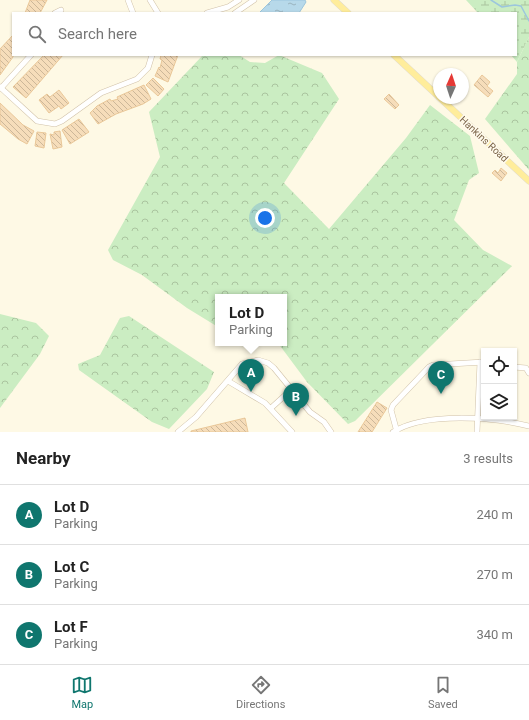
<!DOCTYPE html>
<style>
body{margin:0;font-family:Roboto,sans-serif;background:#f2f2f2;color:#222}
.controls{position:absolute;right:12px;bottom:12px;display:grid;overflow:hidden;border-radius:0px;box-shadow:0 1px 3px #0004}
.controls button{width:36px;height:36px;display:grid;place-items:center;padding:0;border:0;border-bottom:1px solid #e0e0e0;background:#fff;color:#222;font:20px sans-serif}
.compass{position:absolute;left:433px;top:68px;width:36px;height:36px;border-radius:50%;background:#fff;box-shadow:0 1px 3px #0004;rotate:3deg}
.you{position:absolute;left:265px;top:218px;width:14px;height:14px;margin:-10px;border:3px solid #fff;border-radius:50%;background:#1a73e8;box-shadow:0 0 0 6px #1a73e833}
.badge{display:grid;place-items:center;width:26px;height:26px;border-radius:50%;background:#0f766e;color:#fff;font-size:13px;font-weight:700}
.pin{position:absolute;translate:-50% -33px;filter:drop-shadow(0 1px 2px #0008)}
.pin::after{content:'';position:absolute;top:21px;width:14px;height:12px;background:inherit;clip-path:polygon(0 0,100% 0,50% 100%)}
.popup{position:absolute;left:215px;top:294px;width:72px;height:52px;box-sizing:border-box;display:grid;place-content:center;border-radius:0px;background:#fff;filter:drop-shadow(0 1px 3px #0005);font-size:13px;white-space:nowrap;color:#767676}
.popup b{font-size:15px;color:#222}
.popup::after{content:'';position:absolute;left:50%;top:100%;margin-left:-8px;border:8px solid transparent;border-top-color:#fff}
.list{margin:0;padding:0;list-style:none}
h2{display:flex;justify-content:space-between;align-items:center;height:52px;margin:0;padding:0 16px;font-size:17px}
h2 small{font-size:13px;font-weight:400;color:#767676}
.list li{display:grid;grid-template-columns:26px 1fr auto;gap:12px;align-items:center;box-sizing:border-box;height:60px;padding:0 16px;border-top:1px solid #e0e0e0}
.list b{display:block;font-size:15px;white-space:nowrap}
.list p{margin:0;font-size:13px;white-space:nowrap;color:#767676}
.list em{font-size:13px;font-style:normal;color:#767676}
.icon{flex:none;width:22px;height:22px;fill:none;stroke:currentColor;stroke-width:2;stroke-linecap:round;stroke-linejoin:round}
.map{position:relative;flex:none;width:529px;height:432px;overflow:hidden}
.search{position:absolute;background:#fff;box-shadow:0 1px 3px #0004;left:12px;right:12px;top:12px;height:44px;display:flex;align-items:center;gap:10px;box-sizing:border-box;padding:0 14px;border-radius:0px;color:#767676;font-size:15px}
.sheet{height:232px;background:#fff}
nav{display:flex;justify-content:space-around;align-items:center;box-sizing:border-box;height:56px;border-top:1px solid #e0e0e0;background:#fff;font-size:11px;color:#767676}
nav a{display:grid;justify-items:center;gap:2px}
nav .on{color:#0f766e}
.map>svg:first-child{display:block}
.forest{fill:url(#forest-crowns)}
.wetland{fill:url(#wetland-marsh)}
.water{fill:url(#water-ripples);stroke:#9cc6dd}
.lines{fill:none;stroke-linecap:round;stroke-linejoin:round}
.stream{stroke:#9cc6dd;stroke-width:1.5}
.building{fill:url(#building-back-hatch);stroke:#eac899}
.minor-casing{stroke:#d1c2a9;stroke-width:6}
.major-casing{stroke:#dfdad3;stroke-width:7}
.minor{stroke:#fff;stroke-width:5}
.major{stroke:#ffed9b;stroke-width:6}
.labels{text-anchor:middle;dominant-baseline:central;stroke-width:3;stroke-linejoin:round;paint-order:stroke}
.street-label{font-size:10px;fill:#7a6347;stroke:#fffbed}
</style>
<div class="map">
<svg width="529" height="432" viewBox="0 0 529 432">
<defs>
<pattern id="forest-crowns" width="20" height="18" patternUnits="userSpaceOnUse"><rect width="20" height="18" fill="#cbedc2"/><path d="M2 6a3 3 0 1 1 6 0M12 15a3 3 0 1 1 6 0" fill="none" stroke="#aac49f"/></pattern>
<pattern id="wetland-marsh" width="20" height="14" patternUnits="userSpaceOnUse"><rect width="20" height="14" fill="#cbedc2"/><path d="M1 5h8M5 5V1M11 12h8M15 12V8" fill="none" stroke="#aac49f"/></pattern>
<pattern id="water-ripples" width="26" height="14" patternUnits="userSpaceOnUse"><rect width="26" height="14" fill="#b7d9ea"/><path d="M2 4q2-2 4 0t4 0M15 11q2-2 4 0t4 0" fill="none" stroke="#9ab4bf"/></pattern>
<pattern id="building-back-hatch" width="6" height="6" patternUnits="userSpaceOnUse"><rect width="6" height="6" fill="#f6ddba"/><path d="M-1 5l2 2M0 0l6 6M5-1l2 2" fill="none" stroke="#ccb799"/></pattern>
</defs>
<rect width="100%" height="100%" fill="#fef9e5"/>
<g class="forest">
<path d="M529,37V170L485,119L517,74V62Z"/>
<path d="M203,55H239L250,62L265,63L279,55L322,73L339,99L284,183L329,229L406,138L430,105L470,136L479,173L469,180L454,220L483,250L512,266L355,421L348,424L307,382L278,343H284V297H218V327L187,308L142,275L113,260L108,250L160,157L149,112Z"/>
<path d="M0,314L36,323L49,336L40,354L0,408Z"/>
<path d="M129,316L214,372L207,389L169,429L152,422L79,370L78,364L100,355L120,318Z"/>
</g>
<path class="wetland" d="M466,0H529V37L517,62L511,55H516V13H478Z"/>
<path class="water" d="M272,0H305L306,2L299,13H259Z"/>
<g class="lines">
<path class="stream" d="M491,0L502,7L515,5L521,6L529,21"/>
</g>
<g class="building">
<path d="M30,0H47L40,13H25Z"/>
<path d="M13,35V57L0,75V49Z"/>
<path d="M44,55H63L26,98L13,87Z"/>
<path d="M161,55H178L168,82L155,76L159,67L160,68L162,60L160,59Z"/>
<path d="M482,75L490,82L487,86L493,91L488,97L474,85Z"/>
<path d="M153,78L164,89L158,96L146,85Z"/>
<path d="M144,85L151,99L143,104L116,114L98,124L90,113L97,106L110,99L111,101L118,99L117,97Z"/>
<path d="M59,90L69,103L61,109L59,106L49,113L39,100L47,94L50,97Z"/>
<path d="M389,94L399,105L395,109L384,99Z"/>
<path d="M0,103L23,125L34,131L27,144L18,139L0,124Z"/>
<path d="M79,119L89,132L70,144L62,130Z"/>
<path d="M60,131L62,147L53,149L50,134L54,135V132Z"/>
<path d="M37,132L46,133L44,148L35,146Z"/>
<path d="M501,168L507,173L501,181L492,173L495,170L498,173Z"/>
<path d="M377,402L387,408L372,432H358Z"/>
<path d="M245,418L248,432H191V431Z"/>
</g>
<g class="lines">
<defs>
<g id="minor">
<path d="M128,0L133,13"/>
<path d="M150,0L158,13"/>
<path d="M55,13L61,10"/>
<path d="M207,13L228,7L239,0"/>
<path d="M235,13L254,0"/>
<path d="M0,87L37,121L55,124L62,121L101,93L137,79L148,68L152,55"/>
<path d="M1,88L31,55"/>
<path d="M514,367L526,368L529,373"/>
<path d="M228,381L265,403L292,432"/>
<path d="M271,408L291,390"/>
<path d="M178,432L196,417L242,364L258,360L268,363L274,368L310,412L324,422L331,432"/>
<path d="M393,432C425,412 493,417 529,426"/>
<path d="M397,432L391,410L393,405L429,367L433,365L484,362"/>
<path d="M477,432L480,362"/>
</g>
<g id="major">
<path d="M334,0L348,13"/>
<path d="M394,55L439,97"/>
<path d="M440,98L529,181"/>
</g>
</defs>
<use href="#minor" class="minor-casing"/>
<use href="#major" class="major-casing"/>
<use href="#minor" class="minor"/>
<use href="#major" class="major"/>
</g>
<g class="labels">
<g class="street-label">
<text transform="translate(484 139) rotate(43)">Hankins Road</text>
</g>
</g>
</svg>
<div class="controls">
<button><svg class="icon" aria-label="locate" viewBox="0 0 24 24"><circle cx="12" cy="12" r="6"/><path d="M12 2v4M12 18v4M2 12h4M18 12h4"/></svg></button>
<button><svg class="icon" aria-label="layers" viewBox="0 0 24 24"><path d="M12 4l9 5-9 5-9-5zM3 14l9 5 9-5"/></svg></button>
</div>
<svg class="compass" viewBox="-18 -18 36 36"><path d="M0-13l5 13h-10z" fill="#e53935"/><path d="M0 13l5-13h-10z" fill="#767676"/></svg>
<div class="you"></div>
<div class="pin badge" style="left:251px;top:392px">A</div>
<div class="popup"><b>Lot D</b>Parking</div>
<div class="pin badge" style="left:296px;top:416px">B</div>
<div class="pin badge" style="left:441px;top:394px">C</div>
<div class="search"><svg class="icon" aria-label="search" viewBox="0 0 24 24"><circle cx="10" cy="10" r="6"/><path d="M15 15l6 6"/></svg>Search here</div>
</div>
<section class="sheet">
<h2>Nearby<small>3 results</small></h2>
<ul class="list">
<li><span class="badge">A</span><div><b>Lot D</b><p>Parking</p></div><em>240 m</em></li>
<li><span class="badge">B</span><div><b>Lot C</b><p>Parking</p></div><em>270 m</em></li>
<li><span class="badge">C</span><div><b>Lot F</b><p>Parking</p></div><em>340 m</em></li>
</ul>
</section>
<nav>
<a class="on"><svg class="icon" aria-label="map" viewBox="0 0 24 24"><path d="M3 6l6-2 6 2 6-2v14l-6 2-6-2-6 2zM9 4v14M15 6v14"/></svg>Map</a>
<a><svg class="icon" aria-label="directions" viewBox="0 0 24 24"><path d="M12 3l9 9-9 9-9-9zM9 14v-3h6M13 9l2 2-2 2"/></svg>Directions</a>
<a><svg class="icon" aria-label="saved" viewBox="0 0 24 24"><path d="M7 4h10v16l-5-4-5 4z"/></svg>Saved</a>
</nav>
